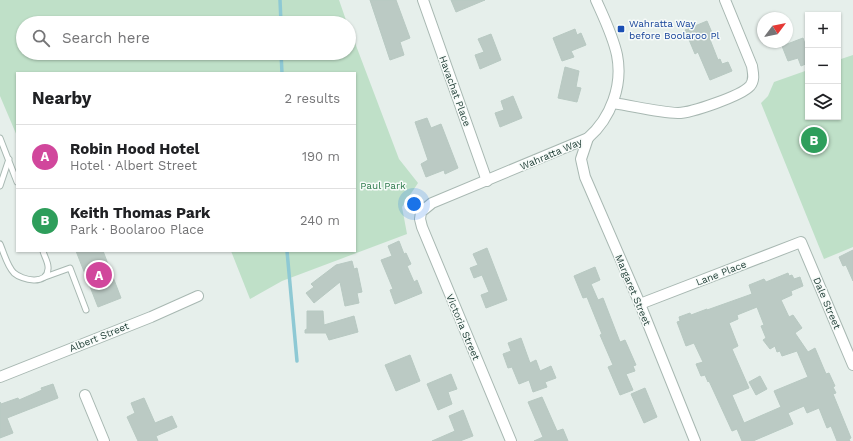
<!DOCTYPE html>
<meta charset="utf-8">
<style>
body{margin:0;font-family:"Work Sans",sans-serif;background:#f6f6f6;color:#202124}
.controls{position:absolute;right:12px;top:12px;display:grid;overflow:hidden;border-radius:0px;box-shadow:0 1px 3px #0004}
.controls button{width:36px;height:36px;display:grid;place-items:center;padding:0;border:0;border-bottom:1px solid #e0e0e0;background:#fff;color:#202124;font:20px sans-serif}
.compass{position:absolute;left:757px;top:12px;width:36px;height:36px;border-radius:50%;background:#fff;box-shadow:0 1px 3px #0004;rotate:58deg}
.you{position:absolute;left:414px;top:204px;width:14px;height:14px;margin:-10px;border:3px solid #fff;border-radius:50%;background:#1a73e8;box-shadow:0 0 0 6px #1a73e833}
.badge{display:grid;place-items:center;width:26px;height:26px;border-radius:50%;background:#2563eb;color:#fff;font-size:13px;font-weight:700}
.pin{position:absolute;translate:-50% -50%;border:2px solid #fff;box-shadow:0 1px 4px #0006}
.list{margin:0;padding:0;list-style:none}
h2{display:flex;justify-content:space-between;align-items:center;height:52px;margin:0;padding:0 16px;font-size:17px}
h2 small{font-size:13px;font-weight:400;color:#757577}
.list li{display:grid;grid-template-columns:26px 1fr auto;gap:12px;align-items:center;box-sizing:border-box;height:64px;padding:0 16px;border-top:1px solid #e0e0e0}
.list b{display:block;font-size:15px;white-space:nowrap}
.list p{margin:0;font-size:13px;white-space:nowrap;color:#757577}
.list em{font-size:13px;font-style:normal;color:#757577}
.icon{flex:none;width:22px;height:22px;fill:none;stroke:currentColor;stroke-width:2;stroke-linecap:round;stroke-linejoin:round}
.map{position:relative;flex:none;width:853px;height:441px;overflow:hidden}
.search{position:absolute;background:#fff;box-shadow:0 1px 3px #0004;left:16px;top:16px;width:340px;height:44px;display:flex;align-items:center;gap:10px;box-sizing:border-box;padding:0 14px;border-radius:22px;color:#757577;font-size:15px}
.panel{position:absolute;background:#fff;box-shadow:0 1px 3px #0004;left:16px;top:72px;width:340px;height:180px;border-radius:0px}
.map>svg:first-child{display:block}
.green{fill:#bfe0c8}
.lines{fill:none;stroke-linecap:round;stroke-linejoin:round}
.stream{stroke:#8ec9d4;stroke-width:3.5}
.building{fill:#bbcac4;stroke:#b8c9c2;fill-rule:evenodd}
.service-casing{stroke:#a8b8b2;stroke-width:7}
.minor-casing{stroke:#a8b8b2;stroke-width:12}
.service{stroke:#fff;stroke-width:5}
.minor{stroke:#fff;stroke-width:10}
.transit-dot{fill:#1a4fb4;stroke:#f7fbf9;stroke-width:1.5}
.labels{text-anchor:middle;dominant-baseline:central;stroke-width:3;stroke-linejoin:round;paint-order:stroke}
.transit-label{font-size:10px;fill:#164399;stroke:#f7fbf9;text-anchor:start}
.street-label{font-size:10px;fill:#24423a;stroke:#f7fbf9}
.park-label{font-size:10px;fill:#2d7a4b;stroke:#f7fbf9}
</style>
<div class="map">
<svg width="853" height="441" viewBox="0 0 853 441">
<rect width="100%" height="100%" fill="#e6efeb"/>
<g class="green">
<path d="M0,0H339L347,23H23V53H349V27L399,159L418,183L402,207L407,234L282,281L250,299L231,251H355V73H17V136L0,96Z"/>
<path d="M853,55V247L824,259L761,103L768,96L774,82L808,70V117H838V60Z"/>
</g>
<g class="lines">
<g class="stream">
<path d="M280,0L281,23"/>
<path d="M281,53L282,73"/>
<path d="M287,251L297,361"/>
</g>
</g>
<g class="building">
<path d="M370,0H396L410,38L400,42L404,55L390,60Z"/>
<path d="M451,0H485L456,12Z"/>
<path d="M707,21L713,35L709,37L718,60L720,59L722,64L728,62L732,71L710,80L698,52L695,54L685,30Z"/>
<path d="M575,29L577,35L581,33L586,45L571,51L574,57L562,61L553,38Z"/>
<path d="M491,34L501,60L480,69L475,55L484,52L478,39Z"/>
<path d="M803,38L808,52V63L801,66L798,58L788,61L782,46Z"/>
<path d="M565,67L579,71L576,87L581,88L577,102L558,98Z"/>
<path d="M513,96L522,118L500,127L495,113L504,110L501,101Z"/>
<path d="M427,118L431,128L441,124L458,168L445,174L444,170L426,177L421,164L428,160L415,122Z"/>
<path d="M399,241L404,254L406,253L411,264L407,266L414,282L417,280L422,293L395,304L390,290L393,289L381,260L392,256L388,246Z"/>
<path d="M487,248L507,300L486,308L481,295L489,292L482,275L474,278L470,268L478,265L473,254Z"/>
<path d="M853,250V281L846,265L843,266L839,257Z"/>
<path d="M76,251H103L121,298L98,307Z"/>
<path d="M352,261L354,269L357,268L362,292L357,293L359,303L345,306L340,282L314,303L306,293L314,287L311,284L336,265Z"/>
<path d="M595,267L600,280L591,284L598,300L603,298L620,342L625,340L636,365L633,366L635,371L626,374L633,390L620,395L608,367L613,365L600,335L602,334L587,297L583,298L574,276Z"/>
<path d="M788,273L789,276L792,275L794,279L800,277L803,286L791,291L792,295L781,300L789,317L793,315L802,328L795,333L808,352L815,348L826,374L829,373L835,386L833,387L836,393L833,394L851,438L849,439L850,441H837L831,426L827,428L819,408L807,413L804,406L788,413L793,424L753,441H742L737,429L732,431L709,381L708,382L705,375L701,376L696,364L703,362L694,343L686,346L677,322L680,321L679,317L690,313L691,315L707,309V310L752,294L749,285L764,279L766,282ZM757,307L764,325L761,326L766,338L763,340L770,349L775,346L777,352L780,351L782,356L797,351L808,377L774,391L781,407L744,423L732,395L749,388L732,349L738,346L729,323L738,319L737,315Z"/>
<path d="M307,311H323L324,325L354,316L358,332L329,340L326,333H305V330L307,329Z"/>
<path d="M521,338L530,363L536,360L540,371L551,366L556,378L545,382L547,387L533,392L529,380L519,384L512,367L508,368L503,354L511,351L508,343Z"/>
<path d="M410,355L420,381L396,391L385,365Z"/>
<path d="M451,374L457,389L448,392L452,404L438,410L427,384Z"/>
<path d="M760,376L767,389L756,395L749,382Z"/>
<path d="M53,384L58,398L7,418L13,433L0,438V402L1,404L18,398L19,400L42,390L41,388Z"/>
<path d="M645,388L657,417L644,423L631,394Z"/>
<path d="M542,397L557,431L563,429L568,441H534L543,437L528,402Z"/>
<path d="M144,398L155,423L172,416L177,427L156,436L158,441H138L127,417L135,413L131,403Z"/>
<path d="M463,410L473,436L460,441H432L455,431L449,416Z"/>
</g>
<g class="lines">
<defs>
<g id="service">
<path d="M0,138L17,182"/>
<path d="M0,186L9,159"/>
<path d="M0,244C4,253 7,266 14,273C22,280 47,286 48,269C49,263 44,256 43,251"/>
<path d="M45,277L70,268L86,310"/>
</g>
<g id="minor">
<path d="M423,0L487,181"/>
<path d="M613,103C634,106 656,112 678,113C691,113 741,96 750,86C755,80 753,73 752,66L725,0"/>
<path d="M588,138L581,159L585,177L640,304L695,441"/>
<path d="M640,304L801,242L853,365"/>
<path d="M0,377L151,317L198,296"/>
<path d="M85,395L104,441"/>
<path d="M511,441L422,227L420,219L421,212L432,203L588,138C611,118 623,85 617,55C613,36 604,18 596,0"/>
</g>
</defs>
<use href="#service" class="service-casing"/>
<use href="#minor" class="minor-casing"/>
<use href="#service" class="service"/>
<use href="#minor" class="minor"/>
</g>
<rect class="transit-dot" x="617" y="25" width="8" height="8" rx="2"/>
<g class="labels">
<g class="transit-label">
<text x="629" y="23">Wahratta Way<tspan x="629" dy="12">before Boolaroo Pl</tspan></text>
</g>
<g class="street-label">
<text transform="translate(455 91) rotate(70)">Havachat Place</text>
<text transform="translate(551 154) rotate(-23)">Wahratta Way</text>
<text transform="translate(721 273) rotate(-21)">Lane Place</text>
<text transform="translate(633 290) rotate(67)">Margaret Street</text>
<text transform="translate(827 303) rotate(67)">Dale Street</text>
<text transform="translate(463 327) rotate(67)">Victoria Street</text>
<text transform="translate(99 337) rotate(-22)">Albert Street</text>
</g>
<g class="park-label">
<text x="383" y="185">Paul Park</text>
</g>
</g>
</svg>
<div class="controls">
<button>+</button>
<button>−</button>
<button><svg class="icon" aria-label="layers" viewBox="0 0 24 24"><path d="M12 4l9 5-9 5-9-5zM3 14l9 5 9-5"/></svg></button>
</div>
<svg class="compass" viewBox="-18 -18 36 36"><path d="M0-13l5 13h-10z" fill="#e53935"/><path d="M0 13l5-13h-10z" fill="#757577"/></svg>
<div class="you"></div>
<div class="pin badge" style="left:99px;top:275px;background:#d1479c">A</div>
<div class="pin badge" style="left:814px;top:140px;background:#2e9e5b">B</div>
<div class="search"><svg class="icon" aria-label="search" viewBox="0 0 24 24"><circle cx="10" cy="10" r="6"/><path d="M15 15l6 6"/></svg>Search here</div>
<section class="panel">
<h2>Nearby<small>2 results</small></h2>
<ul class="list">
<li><span class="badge" style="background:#d1479c">A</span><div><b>Robin Hood Hotel</b><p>Hotel · Albert Street</p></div><em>190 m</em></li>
<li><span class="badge" style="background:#2e9e5b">B</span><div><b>Keith Thomas Park</b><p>Park · Boolaroo Place</p></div><em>240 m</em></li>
</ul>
</section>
</div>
